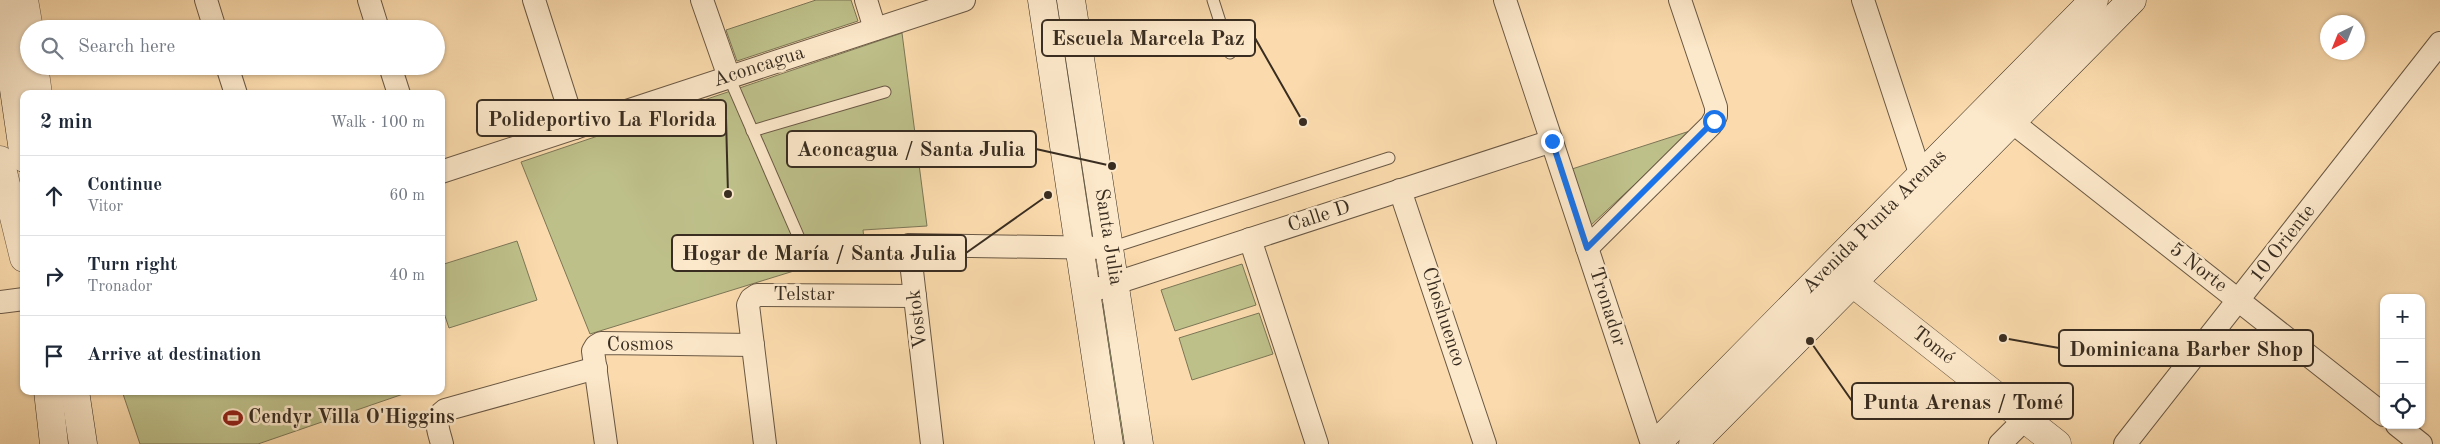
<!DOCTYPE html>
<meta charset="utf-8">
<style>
body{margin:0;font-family:"Old Standard TT",serif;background:#f2f2f3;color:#1f2937}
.controls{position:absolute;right:15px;bottom:15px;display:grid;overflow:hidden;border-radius:10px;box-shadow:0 1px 4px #0004}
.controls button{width:45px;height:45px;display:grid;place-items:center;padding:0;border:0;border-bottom:1px solid #e0e1e3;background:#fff;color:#1f2937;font:25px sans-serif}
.compass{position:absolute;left:2320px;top:15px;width:45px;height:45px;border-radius:50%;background:#fff;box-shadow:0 1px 4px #0004;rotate:223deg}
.stop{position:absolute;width:15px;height:15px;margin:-11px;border:4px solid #1a73e8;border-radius:50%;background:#fff}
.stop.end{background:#1a73e8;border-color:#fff;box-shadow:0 1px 5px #0008}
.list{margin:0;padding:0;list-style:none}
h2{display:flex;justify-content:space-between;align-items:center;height:65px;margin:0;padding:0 20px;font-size:21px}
h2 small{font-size:16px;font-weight:400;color:#747a83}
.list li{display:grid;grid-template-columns:32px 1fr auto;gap:15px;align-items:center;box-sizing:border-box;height:80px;padding:0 20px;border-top:1px solid #e0e1e3}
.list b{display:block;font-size:19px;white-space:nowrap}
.list p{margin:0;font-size:16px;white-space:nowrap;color:#747a83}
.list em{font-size:16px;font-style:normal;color:#747a83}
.icon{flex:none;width:28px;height:28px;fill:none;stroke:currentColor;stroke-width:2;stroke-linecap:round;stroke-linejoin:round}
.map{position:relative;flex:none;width:2440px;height:444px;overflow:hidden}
.search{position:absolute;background:#fff;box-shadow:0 1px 4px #0004;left:20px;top:20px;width:425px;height:55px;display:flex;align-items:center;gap:12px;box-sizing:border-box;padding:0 18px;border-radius:28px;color:#747a83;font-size:19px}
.panel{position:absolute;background:#fff;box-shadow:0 1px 4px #0004;left:20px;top:90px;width:425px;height:305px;border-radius:10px}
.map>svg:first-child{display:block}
.green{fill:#bec08a;stroke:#7c7656}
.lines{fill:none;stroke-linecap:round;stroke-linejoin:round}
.service-casing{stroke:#6a5844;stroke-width:13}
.minor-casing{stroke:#6a5844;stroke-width:24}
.tertiary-casing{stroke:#6a5844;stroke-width:29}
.secondary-casing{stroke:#392d21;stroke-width:29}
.service{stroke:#fce8ca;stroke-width:11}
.minor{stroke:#fce8ca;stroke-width:22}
.tertiary{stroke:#fce8ca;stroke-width:28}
.secondary{stroke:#fce8ca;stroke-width:28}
.route{stroke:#1a73e8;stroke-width:6}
.labels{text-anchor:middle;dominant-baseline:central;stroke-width:5;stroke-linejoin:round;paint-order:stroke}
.street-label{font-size:20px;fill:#392d21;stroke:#fce8ca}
.poi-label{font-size:20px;font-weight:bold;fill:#392d21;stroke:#fce8ca;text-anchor:start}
.leader{fill:none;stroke:#392d21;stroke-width:2}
.callout-dot{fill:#392d21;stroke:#fce8ca;stroke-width:2}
.callout{fill:#fce8ca;stroke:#392d21;stroke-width:2}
.callout-label{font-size:21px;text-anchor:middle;font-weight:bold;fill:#392d21}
</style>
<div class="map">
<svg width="2440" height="444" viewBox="0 0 2440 444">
<rect width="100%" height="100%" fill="#fbdbad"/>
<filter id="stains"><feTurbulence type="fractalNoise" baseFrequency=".004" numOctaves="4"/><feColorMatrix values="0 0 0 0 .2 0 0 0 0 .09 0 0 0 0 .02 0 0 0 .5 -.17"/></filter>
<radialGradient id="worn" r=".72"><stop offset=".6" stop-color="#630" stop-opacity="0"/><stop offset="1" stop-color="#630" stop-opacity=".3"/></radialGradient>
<g class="green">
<path d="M816,0H851L858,21L737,61L726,30Z"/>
<path d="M1052,0H1061L1095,235L1092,238L1089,237Z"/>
<path d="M902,33L927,226L863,230L865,249L590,334L521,162Z"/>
<path d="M1693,130L1590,226L1572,169Z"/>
<path d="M517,241L537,300L449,328L441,304V265Z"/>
<path d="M1242,264L1256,305L1175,331L1161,290Z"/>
<path d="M1102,304L1105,305L1128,444H1118Z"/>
<path d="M1259,313L1273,354L1192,380L1179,338Z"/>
<path d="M122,391H412L258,444H140Z"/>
</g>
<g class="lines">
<defs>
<g id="service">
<path d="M1213,0L1230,53"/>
<path d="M729,77L799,238"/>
<path d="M752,131L885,92"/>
<path d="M1110,248L1389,158"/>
</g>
<g id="minor">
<path d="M206,0L215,29"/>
<path d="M369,0L378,29"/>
<path d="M534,0L575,128"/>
<path d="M702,0L729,77"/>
<path d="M866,0L875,29"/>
<path d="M1505,0L1652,444"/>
<path d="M1863,0L1921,176"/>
<path d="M227,66L236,94"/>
<path d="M390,66L399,94"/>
<path d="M2012,122L2384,415"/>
<path d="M441,172L964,0"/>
<path d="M1400,190L1485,444"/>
<path d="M1250,239L1317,444"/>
<path d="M1587,248L1711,125L1716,116V107L1680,0"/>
<path d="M1085,293L1552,141"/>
<path d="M0,302L24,299"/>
<path d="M2397,425L2421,444"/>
<path d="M442,444C439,431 432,419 445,410L596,368"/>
<path d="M606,444L593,351L596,346L601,343L753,345"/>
<path d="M765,444L748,305L751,299L757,295L915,296"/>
<path d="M932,444L909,245L1110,248"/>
<path d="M2000,444L2025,419"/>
<path d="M2125,444L2440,43"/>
</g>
<g id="tertiary">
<path d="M24,0L29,29"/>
<path d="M34,66L38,94"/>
<path d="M0,160L24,258"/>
<path d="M1834,268L2057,444"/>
</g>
<g id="secondary">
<path d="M1,0L24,158"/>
<path d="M1042,0L1109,444"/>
<path d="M1071,0L1139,444"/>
<path d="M48,391L54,444"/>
<path d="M75,391L83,444"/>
<path d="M1656,444L2094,0"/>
<path d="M1693,444L2132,0"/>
</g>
</defs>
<use href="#service" class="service-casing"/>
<use href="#minor" class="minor-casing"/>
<use href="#tertiary" class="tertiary-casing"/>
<use href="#secondary" class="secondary-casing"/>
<use href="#service" class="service"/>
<use href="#minor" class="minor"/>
<use href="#tertiary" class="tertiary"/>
<use href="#secondary" class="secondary"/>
</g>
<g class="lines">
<path class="route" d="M1552,141L1587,248L1714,121"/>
</g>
<defs>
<symbol id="stadium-bare" viewBox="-9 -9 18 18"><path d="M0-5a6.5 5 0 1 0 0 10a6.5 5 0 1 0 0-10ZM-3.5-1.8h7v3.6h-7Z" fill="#8f2418" stroke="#fce8ca" stroke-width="2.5" paint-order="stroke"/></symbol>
</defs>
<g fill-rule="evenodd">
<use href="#stadium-bare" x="219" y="404" width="28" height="28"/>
</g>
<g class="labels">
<g class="street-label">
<text transform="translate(759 67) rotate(-18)">Aconcagua</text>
<text transform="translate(1319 217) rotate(-18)">Calle D</text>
<text transform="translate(1875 222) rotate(-45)">Avenida Punta Arenas</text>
<text transform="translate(1108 237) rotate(81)">Santa Julia</text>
<text transform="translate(2283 244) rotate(-52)">10 Oriente</text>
<text transform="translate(2198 268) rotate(38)">5 Norte</text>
<text x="804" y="295">Telstar</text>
<text transform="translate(1607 307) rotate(72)">Tronador</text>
<text transform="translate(1443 317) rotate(72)">Choshuenco</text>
<text transform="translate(918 319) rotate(-97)">Vostok</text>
<text transform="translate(640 345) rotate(-1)">Cosmos</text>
<text transform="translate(1933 346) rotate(38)">Tomé</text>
</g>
<g class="poi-label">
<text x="248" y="418">Cendyr Villa O'Higgins</text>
</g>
</g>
<path class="leader" d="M1303 122L1255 38M728 194L726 118M1112 166L1036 149M1048 195L966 253M2003 338L2059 348M1810 341L1852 401"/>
<g class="callout-dot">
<circle cx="1303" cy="122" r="5"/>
<circle cx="728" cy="194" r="5"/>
<circle cx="1112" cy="166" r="5"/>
<circle cx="1048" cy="195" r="5"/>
<circle cx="2003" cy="338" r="5"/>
<circle cx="1810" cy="341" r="5"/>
</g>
<g class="callout">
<rect x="1042" y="20" width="213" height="36" rx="5"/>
<rect x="477" y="100" width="249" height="36" rx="5"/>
<rect x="787" y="131" width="249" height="36" rx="5"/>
<rect x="672" y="235" width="294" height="36" rx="5"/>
<rect x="2059" y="330" width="254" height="36" rx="5"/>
<rect x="1852" y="383" width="221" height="36" rx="5"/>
</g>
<g class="callout-label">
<text x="1148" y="45">Escuela Marcela Paz</text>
<text x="602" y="126">Polideportivo La Florida</text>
<text x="911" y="156">Aconcagua / Santa Julia</text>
<text x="819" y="260">Hogar de María / Santa Julia</text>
<text x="2186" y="356">Dominicana Barber Shop</text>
<text x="1963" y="409">Punta Arenas / Tomé</text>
</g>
<rect width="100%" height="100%" filter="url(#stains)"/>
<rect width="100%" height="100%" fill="url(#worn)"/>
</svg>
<div class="controls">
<button>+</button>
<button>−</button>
<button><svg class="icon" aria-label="locate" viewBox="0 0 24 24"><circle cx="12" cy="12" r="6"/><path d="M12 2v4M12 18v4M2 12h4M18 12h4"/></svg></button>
</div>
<svg class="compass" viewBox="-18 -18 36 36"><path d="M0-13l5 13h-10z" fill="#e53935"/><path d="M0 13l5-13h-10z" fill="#747a83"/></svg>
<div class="stop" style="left:1714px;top:121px"></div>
<div class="stop end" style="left:1552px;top:141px"></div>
<div class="search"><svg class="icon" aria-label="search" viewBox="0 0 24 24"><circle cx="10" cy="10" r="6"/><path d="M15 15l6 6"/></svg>Search here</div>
<section class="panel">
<h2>2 min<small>Walk · 100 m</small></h2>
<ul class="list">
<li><svg class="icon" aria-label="ahead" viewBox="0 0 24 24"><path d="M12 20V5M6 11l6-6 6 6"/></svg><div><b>Continue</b><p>Vitor</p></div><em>60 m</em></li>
<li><svg class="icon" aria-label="right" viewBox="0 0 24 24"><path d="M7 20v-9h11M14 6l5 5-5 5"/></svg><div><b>Turn right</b><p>Tronador</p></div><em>40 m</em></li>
<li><svg class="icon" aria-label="arrive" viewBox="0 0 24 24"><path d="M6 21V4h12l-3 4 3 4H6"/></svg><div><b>Arrive at destination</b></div></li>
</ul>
</section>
</div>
